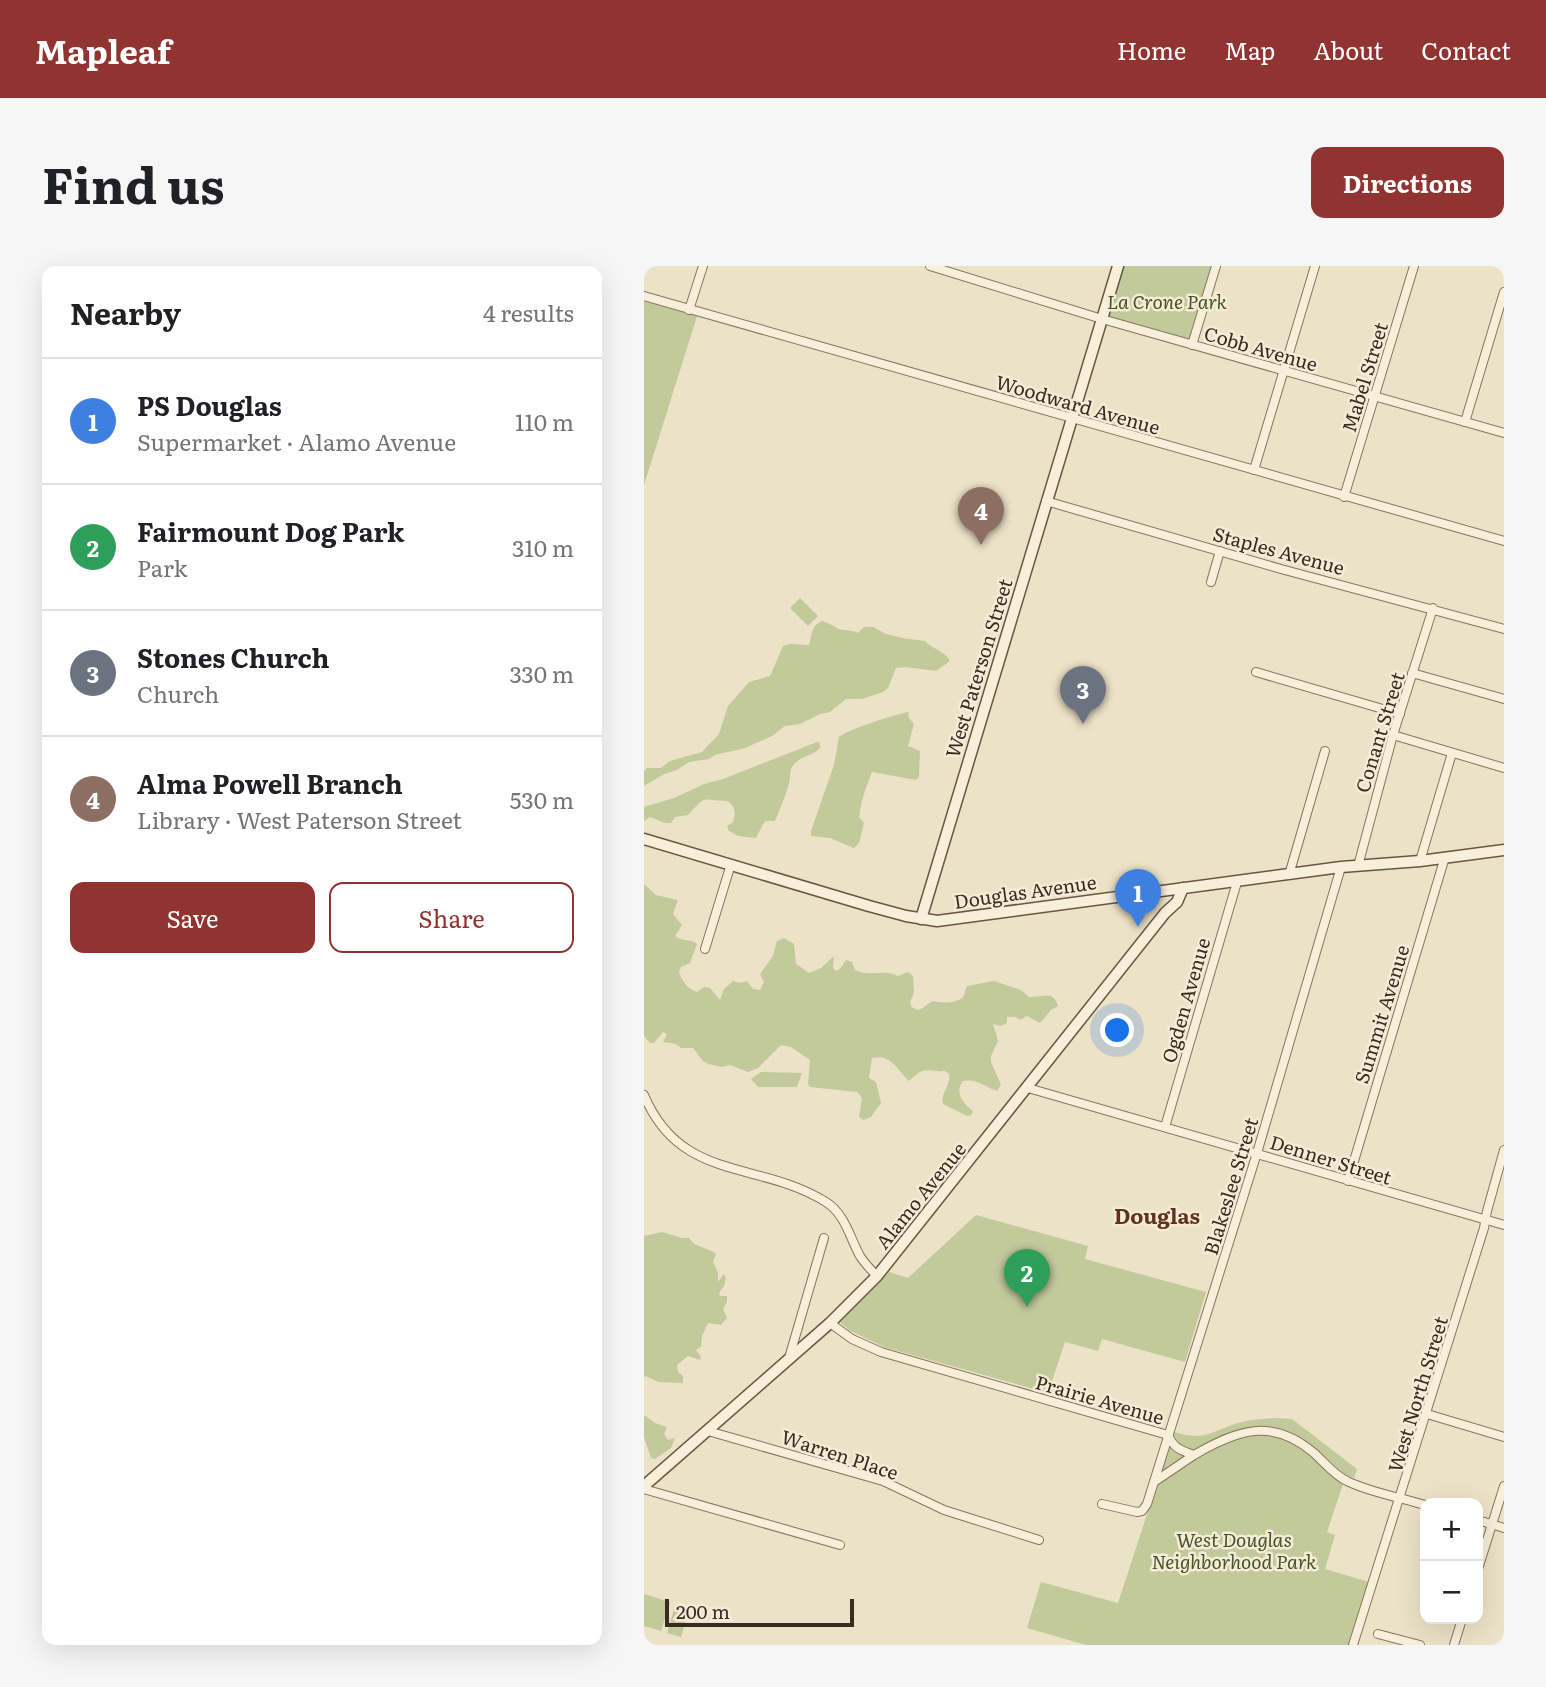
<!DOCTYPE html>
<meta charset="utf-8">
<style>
body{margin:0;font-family:Literata,serif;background:#f6f6f6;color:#202124}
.controls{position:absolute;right:21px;bottom:21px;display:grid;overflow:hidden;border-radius:14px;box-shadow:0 7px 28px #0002}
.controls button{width:63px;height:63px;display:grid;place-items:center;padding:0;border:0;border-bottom:2px solid #e0e0e0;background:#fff;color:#202124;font:35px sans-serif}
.scale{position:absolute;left:21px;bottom:18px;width:189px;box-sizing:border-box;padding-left:7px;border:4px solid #382c20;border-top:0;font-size:19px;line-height:24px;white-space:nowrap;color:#382c20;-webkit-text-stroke:5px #f4ecd6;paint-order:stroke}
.you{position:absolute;left:474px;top:765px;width:24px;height:24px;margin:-18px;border:5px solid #fff;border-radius:50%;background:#1a73e8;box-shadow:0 0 0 10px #1a73e833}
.badge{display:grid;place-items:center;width:46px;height:46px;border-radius:50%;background:#913431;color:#fff;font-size:23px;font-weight:700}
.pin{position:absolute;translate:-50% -58px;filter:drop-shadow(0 2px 4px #0008)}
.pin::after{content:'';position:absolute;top:37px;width:24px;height:21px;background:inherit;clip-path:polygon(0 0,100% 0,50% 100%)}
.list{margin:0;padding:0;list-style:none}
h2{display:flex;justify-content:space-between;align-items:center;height:91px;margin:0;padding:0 28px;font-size:30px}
h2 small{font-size:23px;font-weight:400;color:#757577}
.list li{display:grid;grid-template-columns:46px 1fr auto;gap:21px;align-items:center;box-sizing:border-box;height:126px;padding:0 28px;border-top:2px solid #e0e0e0}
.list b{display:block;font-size:26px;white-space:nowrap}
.list p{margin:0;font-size:23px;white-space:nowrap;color:#757577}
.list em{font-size:23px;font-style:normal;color:#757577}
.actions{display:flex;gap:14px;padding:21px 28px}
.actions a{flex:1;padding:16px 0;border:2px solid #913431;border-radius:14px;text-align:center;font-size:24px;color:#913431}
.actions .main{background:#913431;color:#fff}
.map{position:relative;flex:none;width:860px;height:1379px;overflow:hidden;border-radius:14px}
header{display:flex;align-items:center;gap:42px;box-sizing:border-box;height:98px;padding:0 35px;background:#913431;color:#fff}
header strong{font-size:33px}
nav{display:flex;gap:38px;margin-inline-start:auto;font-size:24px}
.intro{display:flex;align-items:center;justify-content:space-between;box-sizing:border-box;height:168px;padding:0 42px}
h1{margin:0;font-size:49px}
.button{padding:18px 32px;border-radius:14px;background:#913431;color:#fff;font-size:24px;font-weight:700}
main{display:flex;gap:42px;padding:0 42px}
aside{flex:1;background:#fff;border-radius:14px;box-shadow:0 7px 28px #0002}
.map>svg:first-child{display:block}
.green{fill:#c2c99b}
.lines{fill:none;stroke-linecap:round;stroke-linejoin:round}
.street-casing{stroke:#86755e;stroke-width:10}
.secondary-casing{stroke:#685641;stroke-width:13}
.street{stroke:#f7efda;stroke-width:8}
.secondary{stroke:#f7efda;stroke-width:10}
.labels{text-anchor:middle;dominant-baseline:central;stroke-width:5;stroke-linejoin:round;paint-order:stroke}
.park-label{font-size:19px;font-style:italic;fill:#465328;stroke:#f4ecd6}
.street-label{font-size:19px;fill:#382c20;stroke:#f4ecd6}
.neighbourhood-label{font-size:21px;font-weight:bold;fill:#613222;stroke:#f4ecd6}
</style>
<header>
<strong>Mapleaf</strong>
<nav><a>Home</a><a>Map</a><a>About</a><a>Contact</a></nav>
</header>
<div class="intro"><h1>Find us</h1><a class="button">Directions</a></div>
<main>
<aside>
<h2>Nearby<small>4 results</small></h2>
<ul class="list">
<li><span class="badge" style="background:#3f7fe0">1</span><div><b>PS Douglas</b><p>Supermarket · Alamo Avenue</p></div><em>110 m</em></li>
<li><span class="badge" style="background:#2e9e5b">2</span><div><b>Fairmount Dog Park</b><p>Park</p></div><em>310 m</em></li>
<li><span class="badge" style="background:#6b7280">3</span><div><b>Stones Church</b><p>Church</p></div><em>330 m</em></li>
<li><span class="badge" style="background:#8d6e63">4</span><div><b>Alma Powell Branch</b><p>Library · West Paterson Street</p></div><em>530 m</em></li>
</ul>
<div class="actions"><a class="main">Save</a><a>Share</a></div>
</aside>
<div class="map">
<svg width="860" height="1379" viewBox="0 0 860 1379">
<rect width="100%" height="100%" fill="#ece2c7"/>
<g class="green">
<path d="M474,0H572L548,79L458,53Z"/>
<path d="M0,31L54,47L0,219Z"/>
<path d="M156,332L174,350L164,360L146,342Z"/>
<path d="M178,355C185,357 188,359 193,362C200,366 207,363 214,367L220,361H229L242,368L259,372L281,375C288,383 300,384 306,395L292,405L261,401L252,402L244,422L239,426L218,433H202L186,446L176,448L156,458L141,460L128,470L101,482L71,489L65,493L45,496L33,504L20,508L0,520V505L3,502H17L26,495L58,486L75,468L84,440L105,416L126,410L139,380L146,378L165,379C168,368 167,360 178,355Z"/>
<path d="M264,446L265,452L270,458L264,480L276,485L275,511L272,514L228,506C222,521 217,535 215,551L220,557L215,577L210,582L186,572L167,570V565L190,499L195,471C204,463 251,449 264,446Z"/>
<path d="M173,476L176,477V482C168,491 154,490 148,501C145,506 147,512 145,517C144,523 133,551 131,555H122L119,558L112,572L94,570L85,565L83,560L89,556C92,546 91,541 84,535C55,535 65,527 44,549L31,551L27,557H21L6,551L0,555V541L3,540L30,532L60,518L79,513Z"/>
<path d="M0,618L12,629L34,634L29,648L38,659L31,670C38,676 46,672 53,678L46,697L37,701L35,706C38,716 44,723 53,726L60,721L66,722L76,734L80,723L89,715L96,717L103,715L109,723L116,724L120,716L116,708L129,690L133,675L140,672L150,678L152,698L165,707L177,702L190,690L189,701L191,705L196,703L202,694L208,696L211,704C225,711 239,703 254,710L264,706L269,710L270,727L266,736L267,740C276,749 280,739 289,735C296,737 313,738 319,731C321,728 321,724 323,720L350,715L377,724L385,731C398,732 409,723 414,740L407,744L396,757L383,750L376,754L372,751H363V757L357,760L349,758L354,775L347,790V796L357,819L353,825C342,821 332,812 319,815C310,827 319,837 329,845L327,849L323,850L299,838C296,827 307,820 305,808C296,802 305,806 293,805C276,804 278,804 265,815C252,803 248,788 228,792L225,812L232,816L237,837L227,851L219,854L215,851L218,832L213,826L166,821L164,818L166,794L147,781L137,779L114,802L104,806L86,799L78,801L64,798L59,795L49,782H37L32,778L19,776L23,768L19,766L10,777H6L0,770Z"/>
<path d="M117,806L158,807L153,821H114L107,813Z"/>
<path d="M332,949L444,980L441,993L562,1026L541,1096L458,1073L454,1085L421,1076L404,1127L240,1081L205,1064L195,1055L245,1006L264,1012Z"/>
<path d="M18,966L38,972H45L50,978L70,986L72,988L69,996L74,1007V1016L80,1008L82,1012L80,1020L75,1027L76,1030H83V1036L79,1043L83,1052L77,1059L64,1057L58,1070L57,1081L52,1084L57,1091L56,1094L44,1090L33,1099L34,1106L39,1110V1117L15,1116L1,1110L0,1111V970Z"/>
<path d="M0,1149L11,1157L23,1161L20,1168L24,1174L31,1172L27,1182L11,1193L7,1192L0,1171Z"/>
<path d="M631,1152L648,1153L713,1203L710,1212L702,1209L683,1266L691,1269L681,1303L725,1316L704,1379H442L383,1362L397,1316L474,1337L530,1166C565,1176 567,1164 598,1156C609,1153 621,1153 631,1152Z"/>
<path d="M0,1328L26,1336L17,1365L0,1360Z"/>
<path d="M31,1340L45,1345L37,1371L23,1367Z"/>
</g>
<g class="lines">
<defs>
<g id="street">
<path d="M286,0L458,53L860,167"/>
<path d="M0,30L860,275"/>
<path d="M45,44L59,0"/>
<path d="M548,79L572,0"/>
<path d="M821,156L860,26"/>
<path d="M610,204L671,0"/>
<path d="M700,231L770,0"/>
<path d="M402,235L637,303L860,363"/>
<path d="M567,316L576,285"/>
<path d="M612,406L756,448"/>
<path d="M768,407L860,433"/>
<path d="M749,469L860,502"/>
<path d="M776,595L808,487"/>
<path d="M714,600L749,469L789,342"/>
<path d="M645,609L681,485"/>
<path d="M61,683L87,598"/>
<path d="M384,822L860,959"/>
<path d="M0,829C37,917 115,894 182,936C201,948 206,972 216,990C221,998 227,1004 233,1010"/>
<path d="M521,861L593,616"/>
<path d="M704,915L801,591"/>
<path d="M186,1057L208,1073L237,1086L524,1169C529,1182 538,1185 550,1189C593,1164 628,1151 670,1187C680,1196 690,1209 703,1215C727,1227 756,1231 781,1239"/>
<path d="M145,1092L180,972"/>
<path d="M783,1148L860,1171"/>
<path d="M64,1165L239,1215L300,1244L395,1274"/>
<path d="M510,1216L550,1189"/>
<path d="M0,1223L196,1279"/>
<path d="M458,1238L493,1246L498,1245L503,1238L613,887L697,601"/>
<path d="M834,1254L860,1262"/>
<path d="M834,1303L860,1220"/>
<path d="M734,1368L776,1379"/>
<path d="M709,1379L840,962L843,945L860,884"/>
<path d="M810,1379L818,1353"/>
</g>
<g id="secondary">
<path d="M0,573L225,640L262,650L293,655L697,601L776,595L860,584"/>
<path d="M277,653L474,0"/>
<path d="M0,1220L186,1057L233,1010L521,647L533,636L539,622"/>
</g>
</defs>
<use href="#street" class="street-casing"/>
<use href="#secondary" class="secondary-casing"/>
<use href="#street" class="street"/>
<use href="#secondary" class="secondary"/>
</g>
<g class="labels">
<g class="park-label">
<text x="523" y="35">La Crone Park</text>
<text x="590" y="1273">West Douglas<tspan x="590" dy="22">Neighborhood Park</tspan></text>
</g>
<g class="street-label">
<text transform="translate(617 82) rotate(16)">Cobb Avenue</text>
<text transform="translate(720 111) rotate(-73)">Mabel Street</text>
<text transform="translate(434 138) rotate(16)">Woodward Avenue</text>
<text transform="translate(635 284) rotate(15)">Staples Avenue</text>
<text transform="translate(334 402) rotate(-73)">West Paterson Street</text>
<text transform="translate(735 466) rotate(-73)">Conant Street</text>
<text transform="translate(381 625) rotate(-8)">Douglas Avenue</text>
<text transform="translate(541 734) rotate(-74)">Ogden Avenue</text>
<text transform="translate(737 748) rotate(-73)">Summit Avenue</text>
<text transform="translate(687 893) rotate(17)">Denner Street</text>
<text transform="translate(586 920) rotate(-73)">Blakeslee Street</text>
<text transform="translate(276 929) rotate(-51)">Alamo Avenue</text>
<text transform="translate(773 1128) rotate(-73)">West North Street</text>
<text transform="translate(456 1133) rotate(16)">Prairie Avenue</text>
<text transform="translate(196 1188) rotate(18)">Warren Place</text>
</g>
<g class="neighbourhood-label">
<text x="513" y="948">Douglas</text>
</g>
</g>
</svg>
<div class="controls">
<button>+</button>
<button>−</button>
</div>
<div class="scale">200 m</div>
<div class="you"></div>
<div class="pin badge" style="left:494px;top:661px;background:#3f7fe0">1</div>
<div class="pin badge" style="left:383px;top:1041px;background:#2e9e5b">2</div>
<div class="pin badge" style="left:439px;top:458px;background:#6b7280">3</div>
<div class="pin badge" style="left:337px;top:279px;background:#8d6e63">4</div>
</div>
</main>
